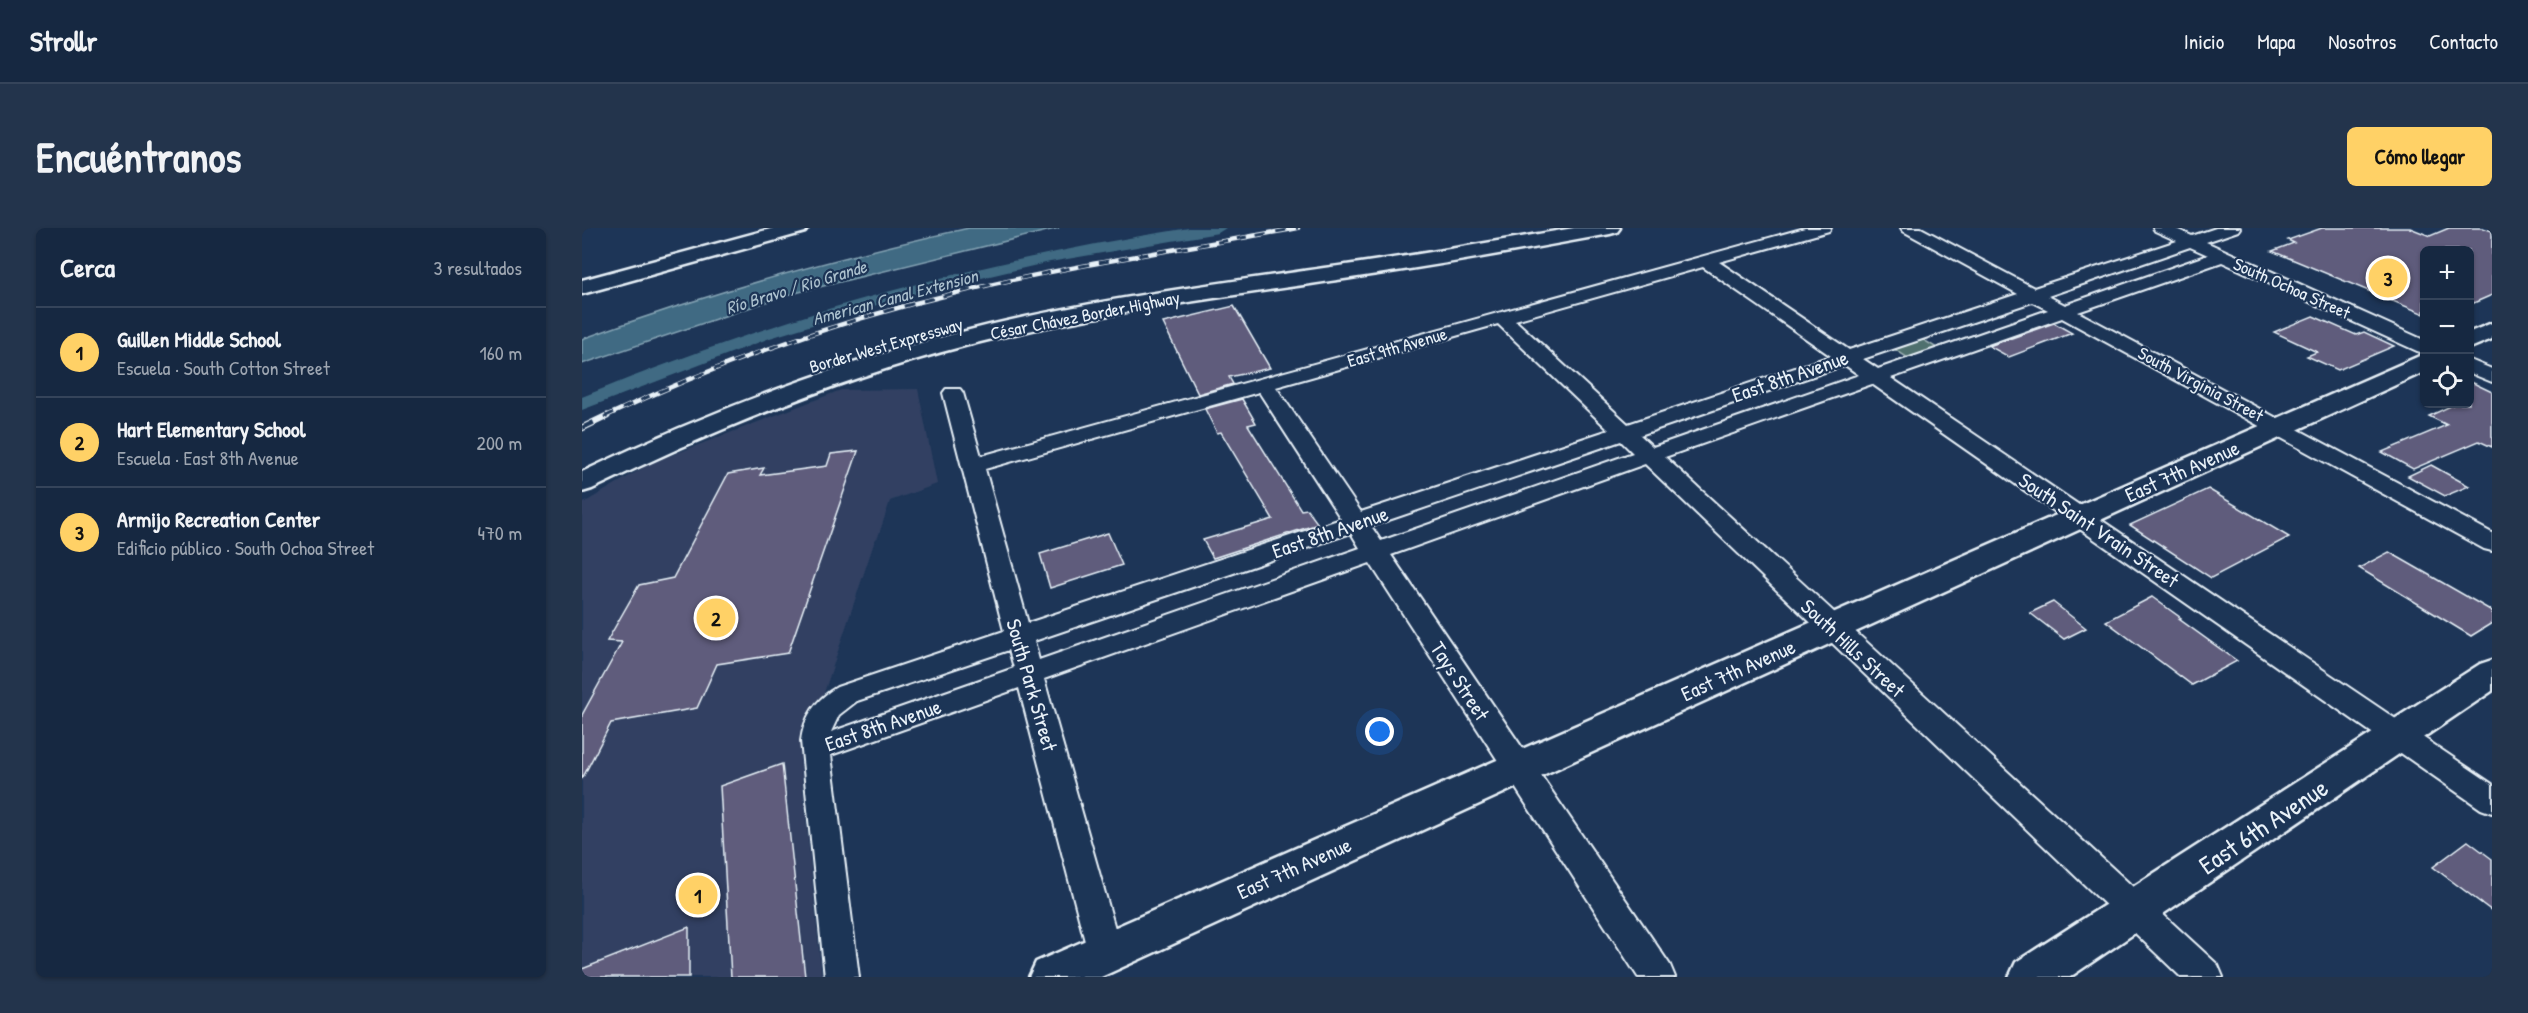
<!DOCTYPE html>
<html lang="es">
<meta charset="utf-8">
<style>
body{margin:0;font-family:"Patrick Hand",sans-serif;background:#23344c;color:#f1f3f6}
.controls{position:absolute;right:18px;top:18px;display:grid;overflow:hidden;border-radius:9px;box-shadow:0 2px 4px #0004}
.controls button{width:54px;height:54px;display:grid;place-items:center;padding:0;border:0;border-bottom:2px solid #35445a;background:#162841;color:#f1f3f6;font:30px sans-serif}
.you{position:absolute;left:798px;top:504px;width:21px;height:21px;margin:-15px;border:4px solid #fff;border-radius:50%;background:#1a73e8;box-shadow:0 0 0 9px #1a73e833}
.badge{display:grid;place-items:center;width:39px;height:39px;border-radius:50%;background:#ffd166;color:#111;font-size:20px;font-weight:700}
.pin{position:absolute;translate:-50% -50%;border:3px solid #fff;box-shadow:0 2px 6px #0006}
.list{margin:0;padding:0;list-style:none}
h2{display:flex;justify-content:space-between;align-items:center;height:78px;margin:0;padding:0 24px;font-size:26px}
h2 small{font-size:20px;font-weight:400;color:#9ea6b1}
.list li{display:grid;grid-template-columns:39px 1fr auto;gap:18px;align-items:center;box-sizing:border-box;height:90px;padding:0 24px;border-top:2px solid #35445a}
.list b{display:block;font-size:22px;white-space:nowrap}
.list p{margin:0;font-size:20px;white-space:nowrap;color:#9ea6b1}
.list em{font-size:20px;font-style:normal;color:#9ea6b1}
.icon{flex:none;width:33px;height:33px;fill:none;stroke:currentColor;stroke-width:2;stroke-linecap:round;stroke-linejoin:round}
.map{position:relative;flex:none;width:1910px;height:749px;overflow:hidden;border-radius:9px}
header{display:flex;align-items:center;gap:36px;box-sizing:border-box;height:84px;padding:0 30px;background:#162841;border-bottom:2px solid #35445a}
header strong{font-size:28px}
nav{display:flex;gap:33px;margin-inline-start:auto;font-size:21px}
.intro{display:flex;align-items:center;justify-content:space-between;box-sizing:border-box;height:144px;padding:0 36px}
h1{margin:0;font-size:42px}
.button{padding:15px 27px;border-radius:9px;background:#ffd166;color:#111;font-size:21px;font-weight:700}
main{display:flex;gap:36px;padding:0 36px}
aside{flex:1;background:#162841;border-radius:9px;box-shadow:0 2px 4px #0004}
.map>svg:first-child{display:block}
.built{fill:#304162}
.green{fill:#506f6e;stroke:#9cb0b3;stroke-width:1.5}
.water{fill:#3f6b83;stroke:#83a1b2;stroke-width:1.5}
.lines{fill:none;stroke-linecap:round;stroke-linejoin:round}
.canal{fill:#3f6b83;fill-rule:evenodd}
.building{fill:#5e5c7c;stroke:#e8f1f8;stroke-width:1.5}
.street-casing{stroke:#e8f1f8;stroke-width:4}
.secondary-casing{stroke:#e8f1f8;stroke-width:5}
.highway-casing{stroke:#e8f1f8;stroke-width:5}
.street{fill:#1d3557;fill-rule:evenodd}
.secondary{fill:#1d3557;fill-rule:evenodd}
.highway{fill:#1d3557;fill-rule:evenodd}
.rail-far1-casing{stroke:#e8f1f8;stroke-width:4.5}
.rail-casing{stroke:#e8f1f8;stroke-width:7}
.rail-far1{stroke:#1d3557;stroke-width:3;stroke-dasharray:10;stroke-linecap:butt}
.rail{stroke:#1d3557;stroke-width:4.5;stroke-dasharray:13;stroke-linecap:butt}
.labels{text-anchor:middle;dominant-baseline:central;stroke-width:4.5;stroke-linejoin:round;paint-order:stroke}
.far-water-label{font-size:18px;font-style:italic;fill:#adc2cf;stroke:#1d3557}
.far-street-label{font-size:18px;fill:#e8f1f8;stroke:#1d3557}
.street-label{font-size:21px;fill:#e8f1f8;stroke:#1d3557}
.near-street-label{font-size:26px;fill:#e8f1f8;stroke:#1d3557}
</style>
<header>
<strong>Strollr</strong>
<nav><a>Inicio</a><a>Mapa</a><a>Nosotros</a><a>Contacto</a></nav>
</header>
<div class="intro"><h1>Encuéntranos</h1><a class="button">Cómo llegar</a></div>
<main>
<aside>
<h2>Cerca<small>3 resultados</small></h2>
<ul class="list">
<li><span class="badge">1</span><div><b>Guillen Middle School</b><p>Escuela · South Cotton Street</p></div><em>160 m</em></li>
<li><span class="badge">2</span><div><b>Hart Elementary School</b><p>Escuela · East 8th Avenue</p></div><em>200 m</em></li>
<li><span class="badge">3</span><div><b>Armijo Recreation Center</b><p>Edificio público · South Ochoa Street</p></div><em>470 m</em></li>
</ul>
</aside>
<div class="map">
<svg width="1910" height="749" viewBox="0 0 1910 749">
<rect width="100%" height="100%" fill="#1d3557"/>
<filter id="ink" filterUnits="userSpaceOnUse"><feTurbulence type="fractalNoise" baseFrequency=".0167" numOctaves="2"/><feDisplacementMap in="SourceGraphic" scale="12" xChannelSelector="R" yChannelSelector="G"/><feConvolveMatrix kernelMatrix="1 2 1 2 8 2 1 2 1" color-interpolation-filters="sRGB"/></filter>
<g filter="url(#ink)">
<path class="built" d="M336,161L355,256L308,273L296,309L293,312L241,468L219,507L218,528L240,749H0V276L69,235L259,162Z"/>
<path class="green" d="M1340,111L1355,120L1326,130L1312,121Z"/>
<path class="water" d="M387,0H477L205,67L0,136V111C126,65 256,29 387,0Z"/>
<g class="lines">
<path class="canal" d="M607,0H644L636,5L468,34L327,67L188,110L0,182V169C199,87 394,33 607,0Z"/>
</g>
<g class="building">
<path d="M1740,0H1828L1848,8L1867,0H1901L1910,3V67L1887,77V22H1842V86L1690,23L1712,15L1706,12Z"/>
<path d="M652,78L688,140L647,149L651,156L616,166L581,95Z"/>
<path d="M1731,88L1774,107L1782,104L1812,118L1756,142L1725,128L1735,124L1692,104Z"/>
<path d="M1472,95L1490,105L1427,129L1407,118Z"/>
<path d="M1887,153L1910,164V219L1897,213L1831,241L1800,224L1865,197L1847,188L1873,176H1887Z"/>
<path d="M660,171L674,195L666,197L719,282L725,281L736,296L631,330L621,312L691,291L639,204L635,205L623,181Z"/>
<path d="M276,223L206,425L135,436L115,480L29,495L0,551V487L40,414L25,413L57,357L91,350L146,246L182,240L178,247L245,238L249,226Z"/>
<path d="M1849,237L1887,258L1863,268L1826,248Z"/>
<path d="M1626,261L1707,309L1629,350L1548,297Z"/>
<path d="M526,305L540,337L468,360L458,326Z"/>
<path d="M1807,324L1910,383V395L1889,408L1777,340Z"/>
<path d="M1570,369L1599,390L1597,391L1655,433L1610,457L1524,393Z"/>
<path d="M1471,374L1504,400L1482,411L1448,385Z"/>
<path d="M200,536L223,749H149L138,558Z"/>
<path d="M1886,613L1910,631V683L1851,639Z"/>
<path d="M107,699V749H0V741Z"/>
</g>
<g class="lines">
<defs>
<g id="street">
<path d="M1223,0H1249L1247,3L1137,34L1267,122L1436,66L1321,3L1319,0H1339L1452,60L1595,13L1573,3L1571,0H1592L1610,8L1634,0H1658L1656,3L1624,14L1842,112V125L1835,123L1640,34L1496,84L1910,305V323L1902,321L1480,90L1309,150L1910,556V585L1899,581L1290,156L1083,229L1636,737L1641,749H1599L1063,236L809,327L1088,737L1093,749H1056L788,335L462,451L540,725L535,736L523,741L511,736L506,725L437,460L249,527L277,749H243L219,513C222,489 234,471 255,459L422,403L361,165L364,161H378L381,165L399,228ZM1608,19L1626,27L1483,77L1466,68ZM1121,39L1249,128L1046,196L933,92ZM1450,74L1466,82L1296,141L1281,131ZM916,96L1027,202L779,284L694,159ZM1263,137L1277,147L1071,219L1058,207ZM677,164L759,291L446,395L403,241ZM1039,213L1051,225L799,313L789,298ZM769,305L778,320L457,432L452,413ZM427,422L432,440L249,504L257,487L275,473Z"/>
<path d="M1888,132L1910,141V154L1888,145Z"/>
</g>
<g id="secondary">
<path d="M1910,95V111L1888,120V104Z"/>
<path d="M1842,126V144L519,749H447L454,734Z"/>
<path d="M1910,432V463L1488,749H1427L1434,734L1898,436Z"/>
</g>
<g id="highway">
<path d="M192,0H226L223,4L0,66V52Z"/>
<path d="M992,0H1038L1035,4L1028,6C946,21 865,36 782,48C650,68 516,84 386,117C255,151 131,202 10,261L0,264V244C120,187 243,139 372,106C493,74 618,58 742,40C826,29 909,14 992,0Z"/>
</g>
</defs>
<use href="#street" class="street-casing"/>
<use href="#secondary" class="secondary-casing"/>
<use href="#highway" class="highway-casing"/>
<use href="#street" class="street"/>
<use href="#secondary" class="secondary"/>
<use href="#highway" class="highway"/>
<defs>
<path id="rail-far1" d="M22,189C138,134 261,91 386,62C495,36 606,20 716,0"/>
<path id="rail" d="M0,200L25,188"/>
</defs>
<use href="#rail-far1" class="rail-far1-casing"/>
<use href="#rail" class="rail-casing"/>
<use href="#rail-far1" class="rail-far1"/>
<use href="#rail" class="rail"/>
</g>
</g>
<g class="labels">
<g class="far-water-label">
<text transform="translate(214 59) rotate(-17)">Río Bravo / Rio Grande</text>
<text transform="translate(313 69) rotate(-15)">American Canal Extension</text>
</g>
<g class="far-street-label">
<text transform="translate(1710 60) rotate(24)">South Ochoa Street</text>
<text transform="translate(503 87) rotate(-11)">César Chávez Border Highway</text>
<text transform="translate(304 117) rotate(-16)">Border West Expressway</text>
<text transform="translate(815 119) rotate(-16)">East 9th Avenue</text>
<text transform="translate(1619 156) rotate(28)">South Virginia Street</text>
</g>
<g class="street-label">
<text transform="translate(1208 148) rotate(-19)">East 8th Avenue</text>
<text transform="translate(1600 243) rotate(-24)">East 7th Avenue</text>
<text transform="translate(1517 302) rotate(34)">South Saint Vrain Street</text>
<text transform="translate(748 304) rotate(-19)">East 8th Avenue</text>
<text transform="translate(1271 420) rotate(43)">South Hills Street</text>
<text transform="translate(1156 442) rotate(-24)">East 7th Avenue</text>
<text transform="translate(878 453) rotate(57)">Tays Street</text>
<text transform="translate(450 457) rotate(74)">South Park Street</text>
<text transform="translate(301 497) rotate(-19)">East 8th Avenue</text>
<text transform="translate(712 640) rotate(-24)">East 7th Avenue</text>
</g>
<g class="near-street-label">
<text transform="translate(1681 598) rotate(-34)">East 6th Avenue</text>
</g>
</g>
</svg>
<div class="controls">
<button>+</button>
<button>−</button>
<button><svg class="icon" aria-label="locate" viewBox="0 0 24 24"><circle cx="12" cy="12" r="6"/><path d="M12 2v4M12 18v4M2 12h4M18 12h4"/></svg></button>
</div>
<div class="you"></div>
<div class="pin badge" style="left:116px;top:667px">1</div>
<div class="pin badge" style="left:134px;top:390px">2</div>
<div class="pin badge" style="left:1806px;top:50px">3</div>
</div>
</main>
